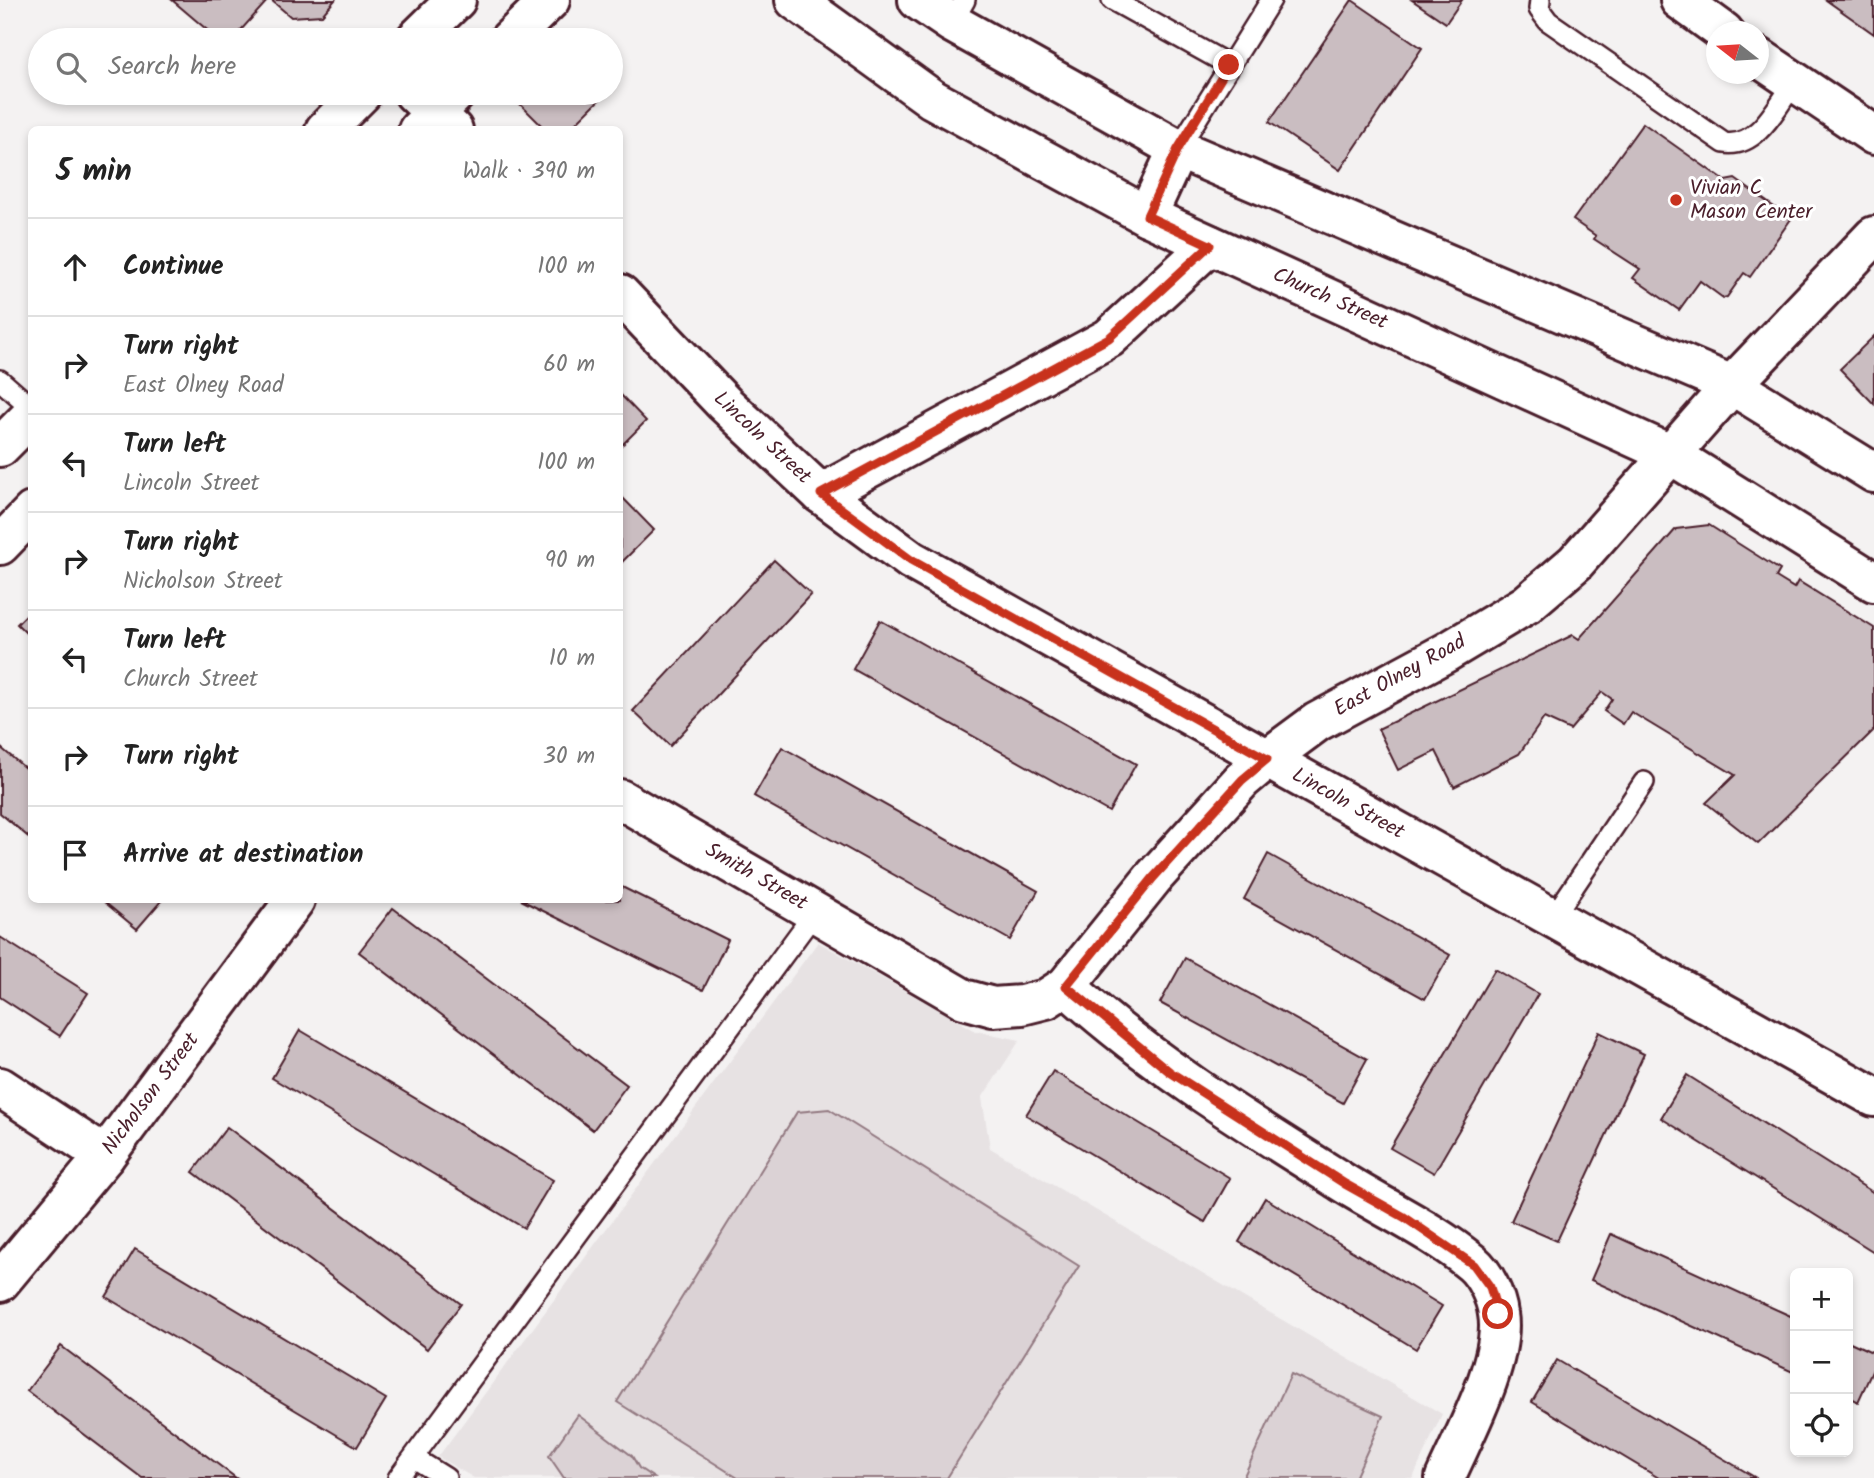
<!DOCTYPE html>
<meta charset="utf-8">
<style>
body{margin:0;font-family:Kalam,sans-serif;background:#f2f2f2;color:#222}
.controls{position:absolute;right:21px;bottom:21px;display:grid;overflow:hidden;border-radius:10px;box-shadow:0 4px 10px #0003}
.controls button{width:63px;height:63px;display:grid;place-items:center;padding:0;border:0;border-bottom:2px solid #e0e0e0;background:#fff;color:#222;font:35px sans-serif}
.compass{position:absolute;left:1706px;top:21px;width:63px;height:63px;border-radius:50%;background:#fff;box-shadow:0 4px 10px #0003;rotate:287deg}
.stop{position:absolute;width:21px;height:21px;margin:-16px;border:5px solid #c8321e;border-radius:50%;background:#fff}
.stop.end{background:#c8321e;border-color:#fff;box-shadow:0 2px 7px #0008}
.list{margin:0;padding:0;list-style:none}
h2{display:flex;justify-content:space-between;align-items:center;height:91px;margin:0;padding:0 28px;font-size:30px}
h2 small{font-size:23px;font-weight:400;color:#767676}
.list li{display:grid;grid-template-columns:46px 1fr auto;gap:21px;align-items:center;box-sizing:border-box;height:98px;padding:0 28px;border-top:2px solid #e0e0e0}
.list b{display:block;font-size:26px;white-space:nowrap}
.list p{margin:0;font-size:23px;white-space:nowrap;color:#767676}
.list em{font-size:23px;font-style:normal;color:#767676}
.icon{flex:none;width:38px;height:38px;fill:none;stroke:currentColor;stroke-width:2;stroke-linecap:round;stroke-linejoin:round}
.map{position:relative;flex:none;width:1874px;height:1478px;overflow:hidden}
.search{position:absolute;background:#fff;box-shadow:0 4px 10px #0003;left:28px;top:28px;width:595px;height:77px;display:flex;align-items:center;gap:18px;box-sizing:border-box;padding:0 24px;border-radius:38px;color:#767676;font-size:26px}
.panel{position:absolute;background:#fff;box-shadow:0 4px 10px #0003;left:28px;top:126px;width:595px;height:777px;border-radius:10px}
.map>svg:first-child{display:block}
.built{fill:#e7e2e3}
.green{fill:#dbd2d5;stroke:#927880;stroke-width:2}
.building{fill:#cabdc1;stroke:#4a1f2b;stroke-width:2}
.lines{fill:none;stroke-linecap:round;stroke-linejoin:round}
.lane-casing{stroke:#4a1f2b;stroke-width:24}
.street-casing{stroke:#4a1f2b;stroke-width:44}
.secondary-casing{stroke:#4a1f2b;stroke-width:44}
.primary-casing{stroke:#4a1f2b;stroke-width:44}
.lane{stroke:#fff;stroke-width:19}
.street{stroke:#fff;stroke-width:38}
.secondary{stroke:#fff;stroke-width:38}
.primary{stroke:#fff;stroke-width:38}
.route{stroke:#c8321e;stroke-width:9}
.poi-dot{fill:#c8321e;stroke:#fff;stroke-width:2.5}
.labels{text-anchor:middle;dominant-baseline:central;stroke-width:6;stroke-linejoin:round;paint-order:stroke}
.poi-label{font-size:21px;fill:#4a1f2b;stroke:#fff;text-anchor:start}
.street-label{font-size:21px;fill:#4a1f2b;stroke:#fff}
</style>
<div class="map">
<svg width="1874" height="1478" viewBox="0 0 1874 1478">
<rect width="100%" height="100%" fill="#f4f2f2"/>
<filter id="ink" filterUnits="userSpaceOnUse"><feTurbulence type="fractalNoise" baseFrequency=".0143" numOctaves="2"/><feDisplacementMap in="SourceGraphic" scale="14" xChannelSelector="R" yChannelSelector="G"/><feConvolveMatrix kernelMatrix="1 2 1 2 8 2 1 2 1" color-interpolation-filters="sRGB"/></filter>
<g filter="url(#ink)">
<path class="built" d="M818,942L976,1031L1020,1040L982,1098L990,1148L1442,1414L1413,1478H474L438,1457Z"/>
<g class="green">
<path d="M829,1109L1079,1266L947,1478H738L617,1402L797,1112Z"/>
<path d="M1291,1374L1383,1416L1355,1478H1243Z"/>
<path d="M578,1415L632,1456L639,1468L654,1478H564L549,1456Z"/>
</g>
<g class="building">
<path d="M172,0H268L232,40H219Z"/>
<path d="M271,0H335L322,15L291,17Z"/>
<path d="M1352,0L1422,48L1340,170L1269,122Z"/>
<path d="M1412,0H1462L1446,23Z"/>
<path d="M1826,0H1874V34Z"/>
<path d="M529,93H606L569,130H546L519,103Z"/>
<path d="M1643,123L1725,181L1735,179L1791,219L1750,277L1744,273L1727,297L1723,298L1700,281L1679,310L1633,278L1640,269L1594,239L1596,236L1573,220Z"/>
<path d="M1874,336V404L1840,369Z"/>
<path d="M620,394L646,421L620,447Z"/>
<path d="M620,495L654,530L620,564Z"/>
<path d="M1709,525L1780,570L1776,577L1794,588L1798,581L1874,628V730L1758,844L1706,803L1735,775L1631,712L1623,724L1604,711L1612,699L1602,692L1570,730L1544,718L1519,754L1454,787L1436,751L1398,770L1378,729L1573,635L1579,639L1676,529Z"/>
<path d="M774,560L811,594L670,746L633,711Z"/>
<path d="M32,609V639L17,624Z"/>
<path d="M880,620L1136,764L1109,812L853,669Z"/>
<path d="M0,747L32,774V840L0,813Z"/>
<path d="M782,747L1038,891L1010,940L754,796Z"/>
<path d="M1268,854L1450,955L1425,999L1244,899Z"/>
<path d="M620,886L728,940L703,990L521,900H620Z"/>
<path d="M102,900H162L137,929Z"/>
<path d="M393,908L627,1085L593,1130L359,952Z"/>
<path d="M0,937L88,993L60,1036L0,997Z"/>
<path d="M1185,958L1367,1059L1343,1103L1160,1003Z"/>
<path d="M1495,969L1538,994L1434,1173L1390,1148Z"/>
<path d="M300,1030L553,1180L524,1228L272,1078Z"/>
<path d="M1599,1032L1644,1054L1557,1241L1511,1221Z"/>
<path d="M1053,1071L1230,1178L1205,1222L1026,1115Z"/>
<path d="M1687,1075L1874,1193V1252L1661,1118Z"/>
<path d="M227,1127L461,1304L427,1349L193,1172Z"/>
<path d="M1265,1198L1442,1306L1416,1349L1239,1242Z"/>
<path d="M1611,1234L1795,1318V1373L1591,1280Z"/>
<path d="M135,1249L386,1399L357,1447L106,1297Z"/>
<path d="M1848,1341L1874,1353V1367L1858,1402L1848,1397Z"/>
<path d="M61,1346L236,1478H142L27,1391Z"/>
<path d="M1557,1360L1756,1478H1659L1532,1402Z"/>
</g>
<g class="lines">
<defs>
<g id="lane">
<path d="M1112,0L1229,65"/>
<path d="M1540,0L1539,9L1548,21L1724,143C1757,149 1777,106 1794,83"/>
<path d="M952,23L965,0"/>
<path d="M1178,149L1271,0"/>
<path d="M0,380L32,408"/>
<path d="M1552,919L1644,782"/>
<path d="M414,1458L446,1478"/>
<path d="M398,1478L816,911"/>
</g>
<g id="street">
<path d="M1680,0L1724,32"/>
<path d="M1758,57L1874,135"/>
<path d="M414,93L453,130"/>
<path d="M1147,216L1178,149"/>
<path d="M620,294L724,403L821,494L911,560L1874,1097"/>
<path d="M821,494L1109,338L1210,245"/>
<path d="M620,799L964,999L993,1007L1022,1005L1046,999L1066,986L1153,878L1242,780L1267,759L1317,722L1447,652L1527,604L1575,563L1732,385L1874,236"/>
<path d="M1066,986C1150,1063 1246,1122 1342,1182C1385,1209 1432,1230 1472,1263C1485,1274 1496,1297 1498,1314C1506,1359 1463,1437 1445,1478"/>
<path d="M0,1087L105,1156"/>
<path d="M0,1282L105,1156L295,900"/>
</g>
<g id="secondary">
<path d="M795,0L932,99L1147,216L1670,454L1874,582"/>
<path d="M918,0L952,23L1178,149L1732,385L1874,473"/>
</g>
<g id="primary">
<path d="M415,40L456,0"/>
<path d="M509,40L550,0"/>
<path d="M325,130L362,93"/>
<path d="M418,130L456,93"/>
<path d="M0,447L32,415"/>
<path d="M0,545L32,512"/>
</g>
</defs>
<use href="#lane" class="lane-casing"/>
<use href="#street" class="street-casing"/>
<use href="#secondary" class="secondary-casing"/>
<use href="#primary" class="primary-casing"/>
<use href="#lane" class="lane"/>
<use href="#street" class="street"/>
<use href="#secondary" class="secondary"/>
<use href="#primary" class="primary"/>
</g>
</g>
<g class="lines" filter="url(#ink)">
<path class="route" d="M1229,65L1178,149L1147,216L1210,245L1109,338L821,494L911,560L1267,759L1242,780L1153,878L1066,986L1170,1072L1345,1184L1404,1217L1474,1265L1490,1287L1498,1314"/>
</g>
<circle class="poi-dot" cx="1676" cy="200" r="7"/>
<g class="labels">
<g class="poi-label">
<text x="1690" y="188">Vivian C<tspan x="1690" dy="24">Mason Center</tspan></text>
</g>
<g class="street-label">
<text transform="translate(1330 299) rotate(24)">Church Street</text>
<text transform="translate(762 438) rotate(43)">Lincoln Street</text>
<text transform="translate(1400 676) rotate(-29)">East Olney Road</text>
<text transform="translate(1348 804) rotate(29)">Lincoln Street</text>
<text transform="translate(756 877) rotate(30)">Smith Street</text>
<text transform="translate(151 1094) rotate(-53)">Nicholson Street</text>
</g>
</g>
</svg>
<div class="controls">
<button>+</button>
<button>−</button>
<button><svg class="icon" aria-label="locate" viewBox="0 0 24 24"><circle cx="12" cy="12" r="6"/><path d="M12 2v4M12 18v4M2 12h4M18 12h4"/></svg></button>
</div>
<svg class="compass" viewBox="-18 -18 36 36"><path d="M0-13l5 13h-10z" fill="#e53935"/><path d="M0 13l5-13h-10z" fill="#767676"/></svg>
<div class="stop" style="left:1498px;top:1314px"></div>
<div class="stop end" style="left:1229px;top:65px"></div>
<div class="search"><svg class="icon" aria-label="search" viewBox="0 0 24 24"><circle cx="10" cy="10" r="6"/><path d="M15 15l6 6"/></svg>Search here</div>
<section class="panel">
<h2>5 min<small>Walk · 390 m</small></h2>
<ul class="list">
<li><svg class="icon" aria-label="ahead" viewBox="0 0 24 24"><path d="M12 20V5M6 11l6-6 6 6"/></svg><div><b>Continue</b></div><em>100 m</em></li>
<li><svg class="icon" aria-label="right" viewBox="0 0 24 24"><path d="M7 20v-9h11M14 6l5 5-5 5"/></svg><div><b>Turn right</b><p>East Olney Road</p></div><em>60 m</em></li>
<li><svg class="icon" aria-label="left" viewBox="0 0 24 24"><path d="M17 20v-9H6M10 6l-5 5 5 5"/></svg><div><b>Turn left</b><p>Lincoln Street</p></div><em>100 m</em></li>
<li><svg class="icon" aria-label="right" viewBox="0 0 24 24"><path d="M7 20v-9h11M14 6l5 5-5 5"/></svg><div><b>Turn right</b><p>Nicholson Street</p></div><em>90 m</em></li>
<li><svg class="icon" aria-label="left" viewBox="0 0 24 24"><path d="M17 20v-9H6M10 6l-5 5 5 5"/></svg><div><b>Turn left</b><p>Church Street</p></div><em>10 m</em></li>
<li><svg class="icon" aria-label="right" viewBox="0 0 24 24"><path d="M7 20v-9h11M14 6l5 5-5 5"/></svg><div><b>Turn right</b></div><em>30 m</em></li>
<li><svg class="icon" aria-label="arrive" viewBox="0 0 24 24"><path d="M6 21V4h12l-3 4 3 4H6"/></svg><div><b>Arrive at destination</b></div></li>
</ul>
</section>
</div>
